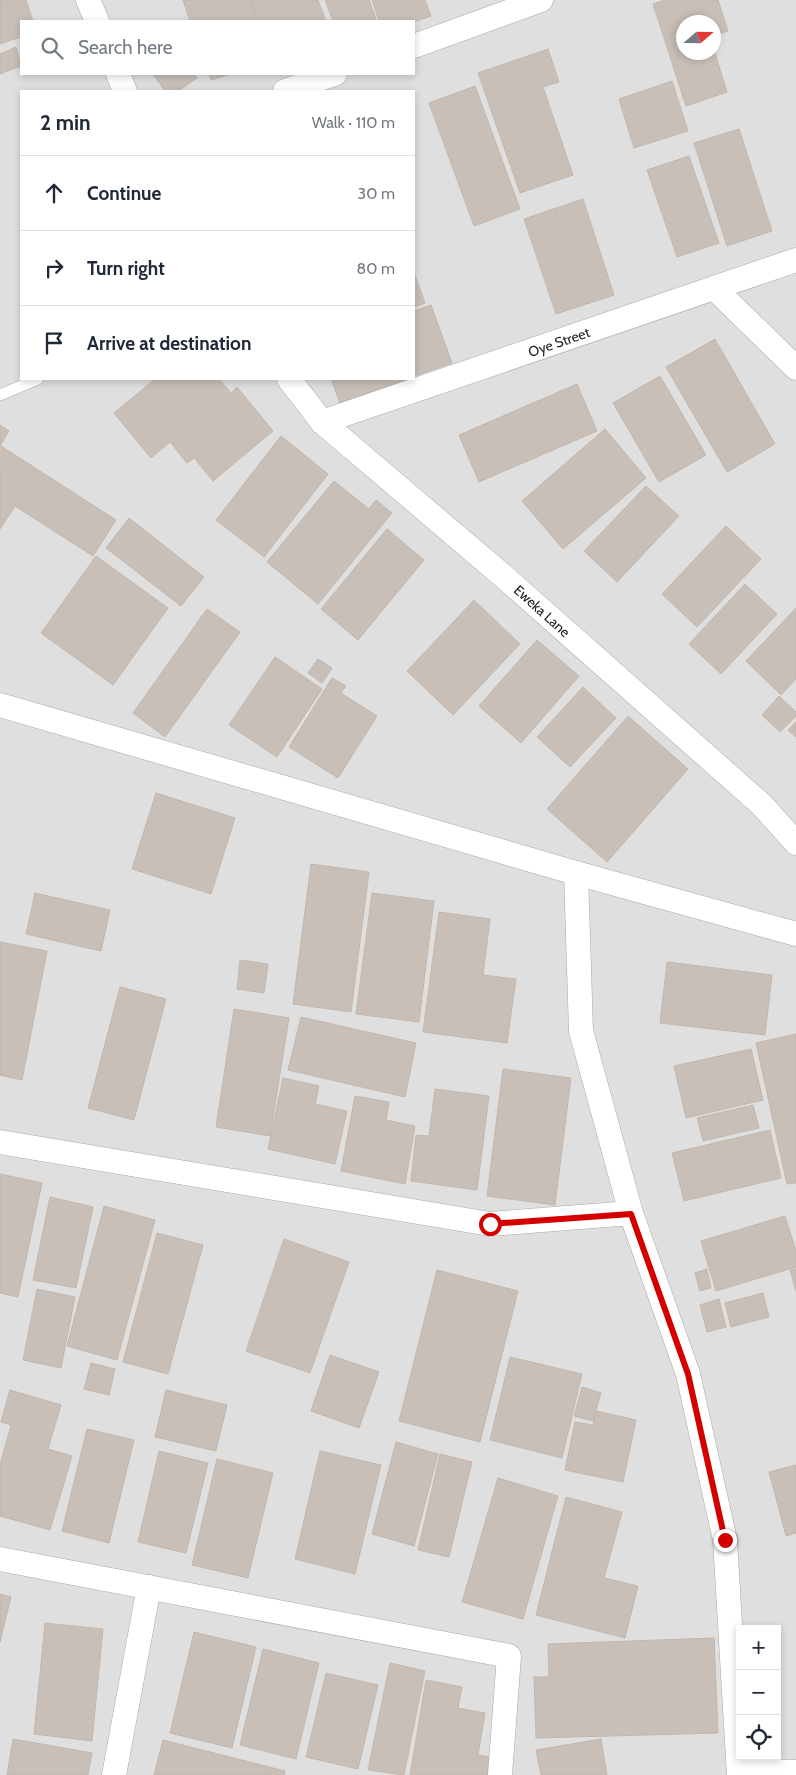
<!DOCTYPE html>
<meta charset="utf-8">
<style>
body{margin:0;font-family:Cabin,sans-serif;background:#f2f2f3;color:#1f2937}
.controls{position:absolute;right:15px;bottom:15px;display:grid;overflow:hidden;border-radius:0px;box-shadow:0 2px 8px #0003}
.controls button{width:45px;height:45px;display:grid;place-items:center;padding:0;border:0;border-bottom:1px solid #e0e1e3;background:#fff;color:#1f2937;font:25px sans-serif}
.compass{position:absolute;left:676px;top:15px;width:45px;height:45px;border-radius:50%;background:#fff;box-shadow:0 2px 8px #0003;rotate:70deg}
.stop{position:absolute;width:15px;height:15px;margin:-11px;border:4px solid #d40000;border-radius:50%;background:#fff}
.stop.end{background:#d40000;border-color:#fff;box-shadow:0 1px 5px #0008}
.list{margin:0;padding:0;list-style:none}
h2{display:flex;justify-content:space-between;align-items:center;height:65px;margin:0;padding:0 20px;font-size:21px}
h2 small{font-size:16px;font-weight:400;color:#747a83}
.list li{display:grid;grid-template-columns:32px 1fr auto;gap:15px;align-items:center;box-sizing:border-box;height:75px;padding:0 20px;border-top:1px solid #e0e1e3}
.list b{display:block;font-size:19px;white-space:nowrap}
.list em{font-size:16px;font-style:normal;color:#747a83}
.icon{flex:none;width:28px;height:28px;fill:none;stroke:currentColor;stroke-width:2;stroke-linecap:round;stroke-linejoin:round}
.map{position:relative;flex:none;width:796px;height:1775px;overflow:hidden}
.search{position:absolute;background:#fff;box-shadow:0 2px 8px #0003;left:20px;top:20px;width:395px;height:55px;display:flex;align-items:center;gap:12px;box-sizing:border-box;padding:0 18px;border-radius:0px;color:#747a83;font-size:19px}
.panel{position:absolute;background:#fff;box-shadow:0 2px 8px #0003;left:20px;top:90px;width:395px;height:290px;border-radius:0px}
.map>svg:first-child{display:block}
.residential{fill:#e0dfdf;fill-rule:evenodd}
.building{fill:#c7bfb8;stroke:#c4b6ab}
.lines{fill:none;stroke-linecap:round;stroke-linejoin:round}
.lane-casing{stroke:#a9a9a9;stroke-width:12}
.street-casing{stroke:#a9a9a9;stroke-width:25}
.lane{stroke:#fff;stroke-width:11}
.street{stroke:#fff;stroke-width:24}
.route{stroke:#d40000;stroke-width:6}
.labels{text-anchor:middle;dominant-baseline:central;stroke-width:4;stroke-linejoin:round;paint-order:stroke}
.street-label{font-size:14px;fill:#222;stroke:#fff}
</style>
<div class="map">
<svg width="796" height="1775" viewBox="0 0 796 1775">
<rect width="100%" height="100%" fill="#f2efe9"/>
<path class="residential" d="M0,0H796V1775H0ZM21,21H414V74H21ZM684,22H714V52H684ZM21,91H414V379H21ZM740,1629H777V1756H740Z"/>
<g class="building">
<path d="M0,0H26L33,21H21V37L0,44Z"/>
<path d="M183,0H250L258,21H190Z"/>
<path d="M251,0H318L326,21H259Z"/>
<path d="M325,0H369L376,19L369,21H333Z"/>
<path d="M372,0H425L431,16L414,22L379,21Z"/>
<path d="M665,0H718L728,31L714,36V22H684V52H714V50L727,92L686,106L653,4Z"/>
<path d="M16,47L21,66L0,74V54Z"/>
<path d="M548,49L559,82L543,87L573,175L520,193L478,73Z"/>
<path d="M153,74H194L197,78L178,91H165Z"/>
<path d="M209,74H230L211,80Z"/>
<path d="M672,81L688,131L634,148L619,99Z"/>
<path d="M475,86L520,209L474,226L429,103Z"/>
<path d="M739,129L772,231L727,246L694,143Z"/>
<path d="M689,156L719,243L677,257L647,170Z"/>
<path d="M583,199L614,295L556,314L524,219Z"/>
<path d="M414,273L425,303L414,307Z"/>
<path d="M431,305L452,363L414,376V311Z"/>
<path d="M715,339L775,444L727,472L666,367Z"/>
<path d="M660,376L706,455L659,482L613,403Z"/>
<path d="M155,379H219L231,393L237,387L273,431L213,481L194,458L187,463L170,442L151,458L114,413Z"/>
<path d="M331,379H407L340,403Z"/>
<path d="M577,384L597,431L479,482L459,435Z"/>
<path d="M0,425L9,431L0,446Z"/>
<path d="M605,429L646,478L563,549L522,501Z"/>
<path d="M281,436L328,474L264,557L216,520Z"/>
<path d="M1,446L116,520L93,556L15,506L0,529Z"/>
<path d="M334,481L369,509L376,500L392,513L318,604L267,562Z"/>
<path d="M646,486L679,516L617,582L584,551Z"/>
<path d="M129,518L204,577L181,606L106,548Z"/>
<path d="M726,526L761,559L697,627L662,594Z"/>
<path d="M387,529L424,560L358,640L321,609Z"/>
<path d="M96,556L168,608L113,685L41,633Z"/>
<path d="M745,584L777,614L721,674L689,644Z"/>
<path d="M474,600L520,644L453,715L407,671Z"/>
<path d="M796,608V679L781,695L746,661Z"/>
<path d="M207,609L240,632L165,737L133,713Z"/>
<path d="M537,640L579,676L521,743L479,706Z"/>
<path d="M275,657L322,689L277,757L229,725Z"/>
<path d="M318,659L332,668L322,683L308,673Z"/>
<path d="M332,678L346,686L341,693L377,716L338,778L289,747Z"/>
<path d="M583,687L616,718L570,767L537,737Z"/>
<path d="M779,696L796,712V716L780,732L762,715Z"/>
<path d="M628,716L688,769L607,862L547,809Z"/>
<path d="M796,722V737L788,730Z"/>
<path d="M156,793L235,818L211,894L132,869Z"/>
<path d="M311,864L369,872L351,1012L293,1004Z"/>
<path d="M35,893L110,910L101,951L26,934Z"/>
<path d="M372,893L434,901L419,1022L356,1014Z"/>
<path d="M439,912L490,919L483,975L516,979L507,1043L423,1032Z"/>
<path d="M0,942L47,951L22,1080L0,1075Z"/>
<path d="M240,960L268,964L264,993L237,989Z"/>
<path d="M667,962L772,975L765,1035L660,1023Z"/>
<path d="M120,987L166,999L134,1120L88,1108Z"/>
<path d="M234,1009L289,1018L270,1136L216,1127Z"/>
<path d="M301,1017L416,1043L405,1097L288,1070Z"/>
<path d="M796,1034V1183L787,1184L756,1043Z"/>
<path d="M751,1049L763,1100L686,1118L674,1066Z"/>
<path d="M503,1069L571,1078L555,1205L487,1196Z"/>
<path d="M283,1078L319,1086L315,1104L347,1111L335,1164L268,1149Z"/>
<path d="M435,1089L489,1096L477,1190L411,1181L416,1135L429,1136Z"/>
<path d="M355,1096L389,1102L386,1120L415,1126L405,1184L341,1171Z"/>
<path d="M753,1105L759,1128L703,1141L697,1118Z"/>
<path d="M770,1130L781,1178L684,1201L672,1153Z"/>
<path d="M0,1174L42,1183L18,1297L0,1293Z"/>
<path d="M50,1197L93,1207L76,1288L33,1280Z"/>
<path d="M104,1206L155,1220L117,1360L67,1346Z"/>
<path d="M785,1216L796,1251V1267L716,1291L701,1241Z"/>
<path d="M157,1233L203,1245L168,1374L123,1362Z"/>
<path d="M284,1239L349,1262L310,1373L246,1351Z"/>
<path d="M707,1269L711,1288L700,1291L695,1273Z"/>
<path d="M796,1269V1291L790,1270Z"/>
<path d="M437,1270L518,1291L480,1442L399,1421Z"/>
<path d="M37,1289L75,1297L61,1368L23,1360Z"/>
<path d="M763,1293L769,1317L731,1327L725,1303Z"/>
<path d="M719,1299L726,1327L707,1332L700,1305Z"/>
<path d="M330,1355L379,1372L359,1428L311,1411Z"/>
<path d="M510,1357L582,1374L562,1458L490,1440Z"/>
<path d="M91,1363L115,1369L109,1395L84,1389Z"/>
<path d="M582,1387L601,1393L593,1421L574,1416Z"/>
<path d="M10,1390L61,1405L48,1449L72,1456L50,1530L0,1516V1465L11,1425L1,1422Z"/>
<path d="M166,1390L227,1405L216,1451L155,1437Z"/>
<path d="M596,1411L636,1420L623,1482L565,1470L575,1422L593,1425Z"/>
<path d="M87,1429L134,1440L109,1543L62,1531Z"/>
<path d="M396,1442L438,1454L414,1546L372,1534Z"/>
<path d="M159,1451L208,1463L186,1553L138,1542Z"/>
<path d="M320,1451L381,1465L355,1574L295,1559Z"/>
<path d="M440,1454L472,1462L449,1557L418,1550Z"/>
<path d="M217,1459L273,1473L248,1578L192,1565Z"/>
<path d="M796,1465V1533L786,1536L769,1472Z"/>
<path d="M498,1478L558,1496L523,1619L462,1602Z"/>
<path d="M566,1497L622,1512L604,1578L638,1586L625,1638L536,1615Z"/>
<path d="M0,1594L11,1597L0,1642Z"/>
<path d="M45,1623L103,1629L92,1741L34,1734Z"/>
<path d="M194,1632L256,1647L232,1748L170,1733Z"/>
<path d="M714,1638L718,1733L536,1738L534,1677H549L548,1644Z"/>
<path d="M263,1649L319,1663L296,1759L240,1745Z"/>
<path d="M390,1663L425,1671L404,1775L368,1770Z"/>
<path d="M326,1673L378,1685L358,1769L306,1757Z"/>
<path d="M426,1680L462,1687L458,1708L485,1713L478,1755L490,1757L487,1775H410Z"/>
<path d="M13,1739L92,1753L88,1775H7Z"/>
<path d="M601,1739L607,1775H541L536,1750Z"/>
<path d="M163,1740L285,1771L284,1775H154Z"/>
</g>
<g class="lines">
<defs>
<path id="lane" d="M0,395L38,379"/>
<g id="street">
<path d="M88,0L97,21"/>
<path d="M414,46L541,0"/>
<path d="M118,74L125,91"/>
<path d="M285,91L335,74"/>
<path d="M715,289L796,368"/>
<path d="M289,379L322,422L502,575L762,805L796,843"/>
<path d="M322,422L796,260"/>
<path d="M0,705L576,873L796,934"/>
<path d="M576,873L581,1031L631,1213L688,1374L725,1540L739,1775"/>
<path d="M0,1142L490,1224L631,1213"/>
<path d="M0,1559L509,1656L500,1775"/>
<path d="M739,1771L796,1772"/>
<path d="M114,1775L149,1587"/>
</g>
</defs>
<use href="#lane" class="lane-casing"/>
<use href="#street" class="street-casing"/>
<use href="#lane" class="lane"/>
<use href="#street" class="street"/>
</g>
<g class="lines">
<path class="route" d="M490,1224L631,1214L688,1374L725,1540"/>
</g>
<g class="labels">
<g class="street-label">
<text transform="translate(559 342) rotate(-19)">Oye Street</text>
<text transform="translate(542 611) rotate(42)">Eweka Lane</text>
</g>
</g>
</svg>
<div class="controls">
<button>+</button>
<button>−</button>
<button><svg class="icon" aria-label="locate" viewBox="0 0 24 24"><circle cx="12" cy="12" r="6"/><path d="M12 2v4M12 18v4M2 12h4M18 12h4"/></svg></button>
</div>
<svg class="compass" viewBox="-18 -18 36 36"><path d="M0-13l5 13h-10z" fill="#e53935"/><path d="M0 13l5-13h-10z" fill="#747a83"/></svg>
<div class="stop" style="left:490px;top:1224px"></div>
<div class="stop end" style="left:725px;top:1540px"></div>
<div class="search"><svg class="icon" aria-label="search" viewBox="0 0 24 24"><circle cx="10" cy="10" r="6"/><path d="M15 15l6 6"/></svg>Search here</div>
<section class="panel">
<h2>2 min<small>Walk · 110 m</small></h2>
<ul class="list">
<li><svg class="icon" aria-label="ahead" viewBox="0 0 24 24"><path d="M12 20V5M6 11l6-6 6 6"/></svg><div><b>Continue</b></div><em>30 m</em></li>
<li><svg class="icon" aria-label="right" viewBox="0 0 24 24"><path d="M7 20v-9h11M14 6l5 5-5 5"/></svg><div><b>Turn right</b></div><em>80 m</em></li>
<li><svg class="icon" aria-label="arrive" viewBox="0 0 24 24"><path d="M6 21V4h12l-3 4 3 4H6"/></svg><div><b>Arrive at destination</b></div></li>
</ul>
</section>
</div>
